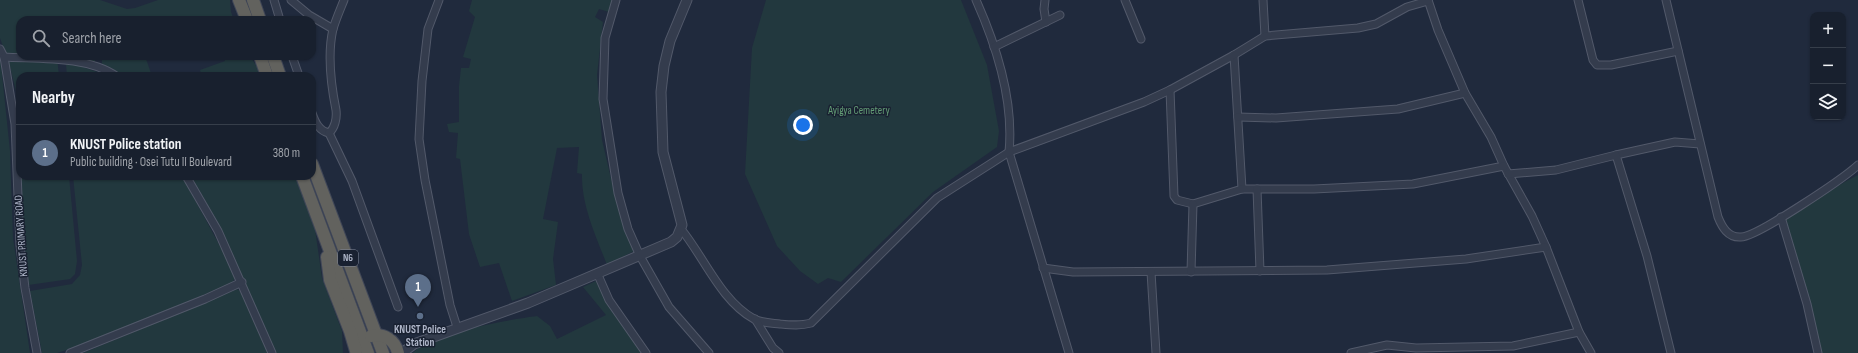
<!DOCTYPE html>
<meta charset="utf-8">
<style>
body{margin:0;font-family:"Sofia Sans Condensed",sans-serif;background:#252d3a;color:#f1f3f6}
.controls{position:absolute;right:12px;top:12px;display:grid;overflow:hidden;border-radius:8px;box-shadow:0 1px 3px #0004}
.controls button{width:36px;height:36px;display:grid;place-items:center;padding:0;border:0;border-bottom:1px solid #363e4a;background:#18202e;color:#f1f3f6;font:20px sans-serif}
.you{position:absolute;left:803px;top:125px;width:14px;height:14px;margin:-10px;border:3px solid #fff;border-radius:50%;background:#1a73e8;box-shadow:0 0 0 6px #1a73e833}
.badge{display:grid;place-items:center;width:26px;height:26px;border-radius:50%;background:#7da4ff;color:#fff;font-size:13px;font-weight:700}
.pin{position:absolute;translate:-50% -33px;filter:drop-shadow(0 1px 2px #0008)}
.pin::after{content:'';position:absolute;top:21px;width:14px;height:12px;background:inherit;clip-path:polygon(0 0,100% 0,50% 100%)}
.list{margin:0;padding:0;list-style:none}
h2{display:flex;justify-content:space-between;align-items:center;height:52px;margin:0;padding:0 16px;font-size:17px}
h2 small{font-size:13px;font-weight:400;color:#9fa3aa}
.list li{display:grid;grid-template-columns:26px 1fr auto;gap:12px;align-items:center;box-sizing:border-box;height:56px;padding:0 16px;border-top:1px solid #363e4a}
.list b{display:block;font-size:15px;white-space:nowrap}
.list p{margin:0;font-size:13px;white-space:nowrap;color:#9fa3aa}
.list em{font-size:13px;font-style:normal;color:#9fa3aa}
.icon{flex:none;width:22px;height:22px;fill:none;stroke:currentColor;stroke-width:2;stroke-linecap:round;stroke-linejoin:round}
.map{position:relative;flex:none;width:1858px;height:353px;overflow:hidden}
.search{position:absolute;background:#18202e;box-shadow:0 1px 3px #0004;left:16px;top:16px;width:300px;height:44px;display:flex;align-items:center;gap:10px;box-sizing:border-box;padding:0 14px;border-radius:12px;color:#9fa3aa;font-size:15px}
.panel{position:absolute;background:#18202e;box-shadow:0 1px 3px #0004;left:16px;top:72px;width:300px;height:108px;border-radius:12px}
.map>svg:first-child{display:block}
.green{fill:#22383e}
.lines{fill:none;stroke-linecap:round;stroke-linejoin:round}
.minor-casing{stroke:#52596a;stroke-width:9}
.tertiary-casing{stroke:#52596a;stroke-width:11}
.trunk-casing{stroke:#3f4657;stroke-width:14}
.minor{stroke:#343c4d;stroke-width:7}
.tertiary{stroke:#343c4d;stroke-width:9}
.trunk{stroke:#62625e;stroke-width:12}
.service-dot{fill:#5c6f8a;stroke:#192131;stroke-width:1.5}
.labels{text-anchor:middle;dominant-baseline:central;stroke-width:3;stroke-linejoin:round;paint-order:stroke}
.shield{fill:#192131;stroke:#82899b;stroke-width:1}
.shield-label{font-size:10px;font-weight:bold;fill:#afb6c9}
.park-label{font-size:11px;fill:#639c75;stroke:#192131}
.street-label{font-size:11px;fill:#afb6c9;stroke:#192131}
.poi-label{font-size:11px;font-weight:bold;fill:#afb6c9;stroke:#192131}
</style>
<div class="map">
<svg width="1858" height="353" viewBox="0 0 1858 353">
<rect width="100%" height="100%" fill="#202a3d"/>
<g class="green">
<path d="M0,0H100L127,9L135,8L158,0H230L231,12L234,20H20V56H95V64L57,57L59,76H20V134L19,103L10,67L0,38Z"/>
<path d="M472,0H614L609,12L599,9L595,17L603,22L597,75L602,140L617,204L634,251L607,265C596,236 581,205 582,174L577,173L579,147L557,148L543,219L558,222L553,259L556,285L512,301L499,263L480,267L469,234L460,159L456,158L458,133L449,132L447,124L459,122V86L461,68H469L471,59L463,57L475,17L469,11Z"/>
<path d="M766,0H961L987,65L999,131L997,147L933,192L841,282L828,278L818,284L800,271L777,246L745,174L752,48Z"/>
<path d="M0,55L10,151L13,238L30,353H0Z"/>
<path d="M102,56H145L152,76H122L113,69L102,65Z"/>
<path d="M223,56H250L257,67L260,76H202L200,70L225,61Z"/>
<path d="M66,64H74L109,76H67Z"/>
<path d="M1858,175V353H1822L1781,217C1808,206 1832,188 1858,175Z"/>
<path d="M21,176H69L77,261L75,274L70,279L28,285L22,234Z"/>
<path d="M73,176H182L234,272L235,278L232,283L88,343L57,353H42L30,291L72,284L80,275L82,265Z"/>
<path d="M191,176H296L315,229L322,278L342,331L343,353H274C249,293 225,232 191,176Z"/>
<path d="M596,281L641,353H413C433,332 508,320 537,316L550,326L557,339L606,315L583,287Z"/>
<path d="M237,289L240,291L268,353H83Z"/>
</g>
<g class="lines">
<defs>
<g id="minor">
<path d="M274,0L280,20"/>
<path d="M291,0L309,15L333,29"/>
<path d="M439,0L428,29L422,81L419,139L425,180L450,305L457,327"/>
<path d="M616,0L605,38L603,99L618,193L628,229L640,256L669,307L709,353"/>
<path d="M976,0C997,47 1014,101 1009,152L1069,353"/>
<path d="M1045,0L1044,9L1046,22"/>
<path d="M1125,0L1141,39"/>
<path d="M1263,0L1265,36"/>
<path d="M1428,0L1438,30L1465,93L1491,137L1504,166L1532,216L1546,247L1579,332L1591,353"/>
<path d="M1578,0L1593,60L1597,65H1611L1678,51"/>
<path d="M1666,0L1718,217C1722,227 1728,238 1741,237C1757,237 1844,178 1858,165"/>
<path d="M994,47L1060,15"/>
<path d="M0,49L4,57L15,124L20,245L25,288L37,353"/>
<path d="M1234,55L1242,189"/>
<path d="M292,56L299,76"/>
<path d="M4,57C38,59 88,56 116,76"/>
<path d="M1170,90L1174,196L1177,200L1193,204L1242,189H1314L1413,184L1504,166"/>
<path d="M312,113C315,122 319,131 329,133"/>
<path d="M1238,117L1276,118L1398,109L1465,93"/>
<path d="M329,133L352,181L398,307"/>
<path d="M329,133C335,128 337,118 336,110C331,85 327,55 333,29C336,19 340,10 344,0"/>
<path d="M1616,155L1675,142L1700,144"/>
<path d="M1508,174L1556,170L1616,155L1647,256L1671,353"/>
<path d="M186,176L218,231L272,353"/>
<path d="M1257,189L1260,271"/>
<path d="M1781,217L1807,304L1818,353"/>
<path d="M681,229C704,257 721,301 754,319C762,323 772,323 780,324C791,325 800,326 811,323L937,198L1009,152L1144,102L1170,90L1234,55L1265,36L1358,28L1376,24L1407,7L1428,1"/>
<path d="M1043,268L1073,272L1327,270L1466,259L1546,247"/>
<path d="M1151,272L1156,353"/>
<path d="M1191,272L1193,204"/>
<path d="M598,275L609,300L646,353"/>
<path d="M755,319L773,348L779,353"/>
<path d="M70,353L205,299L242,282"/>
<path d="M1351,353L1387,345L1416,348L1513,346L1579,332"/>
</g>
<path id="tertiary" d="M402,353L414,344L528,303L671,242L677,237L682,225L663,152L661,92L664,66L670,41L687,0"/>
<g id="trunk">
<path d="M239,0L247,20"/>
<path d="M253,0L260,20"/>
<path d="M260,56L267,76"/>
<path d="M273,56L280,76"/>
<path d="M312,164L383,353"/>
<path d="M302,176L368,353"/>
<path d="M327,257L330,280L350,331L356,351"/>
<path d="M371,336C384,333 395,340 398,353"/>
</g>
</defs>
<use href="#minor" class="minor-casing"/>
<use href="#tertiary" class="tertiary-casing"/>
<use href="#trunk" class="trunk-casing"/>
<use href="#minor" class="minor"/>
<use href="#tertiary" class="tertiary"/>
<use href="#trunk" class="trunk"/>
</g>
<circle class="service-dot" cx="420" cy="316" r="4"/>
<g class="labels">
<rect class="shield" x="338" y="250" width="20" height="16" rx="3"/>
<g class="shield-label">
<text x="348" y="258">N6</text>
</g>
<g class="park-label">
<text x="859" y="110">Ayigya Cemetery</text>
</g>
<g class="street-label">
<text transform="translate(21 236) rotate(-94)">KNUST PRIMARY ROAD</text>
</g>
<g class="poi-label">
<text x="420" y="329">KNUST Police<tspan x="420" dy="13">Station</tspan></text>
</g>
</g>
</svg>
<div class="controls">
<button>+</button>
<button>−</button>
<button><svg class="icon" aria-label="layers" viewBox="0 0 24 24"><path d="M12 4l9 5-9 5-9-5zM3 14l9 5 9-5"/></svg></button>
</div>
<div class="you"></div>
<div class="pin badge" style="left:418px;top:307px;background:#5c6f8a">1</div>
<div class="search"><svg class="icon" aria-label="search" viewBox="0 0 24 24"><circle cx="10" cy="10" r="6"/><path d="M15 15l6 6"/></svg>Search here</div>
<section class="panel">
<h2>Nearby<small></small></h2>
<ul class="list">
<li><span class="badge" style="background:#5c6f8a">1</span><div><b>KNUST Police station</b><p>Public building · Osei Tutu II Boulevard</p></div><em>380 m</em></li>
</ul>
</section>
</div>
